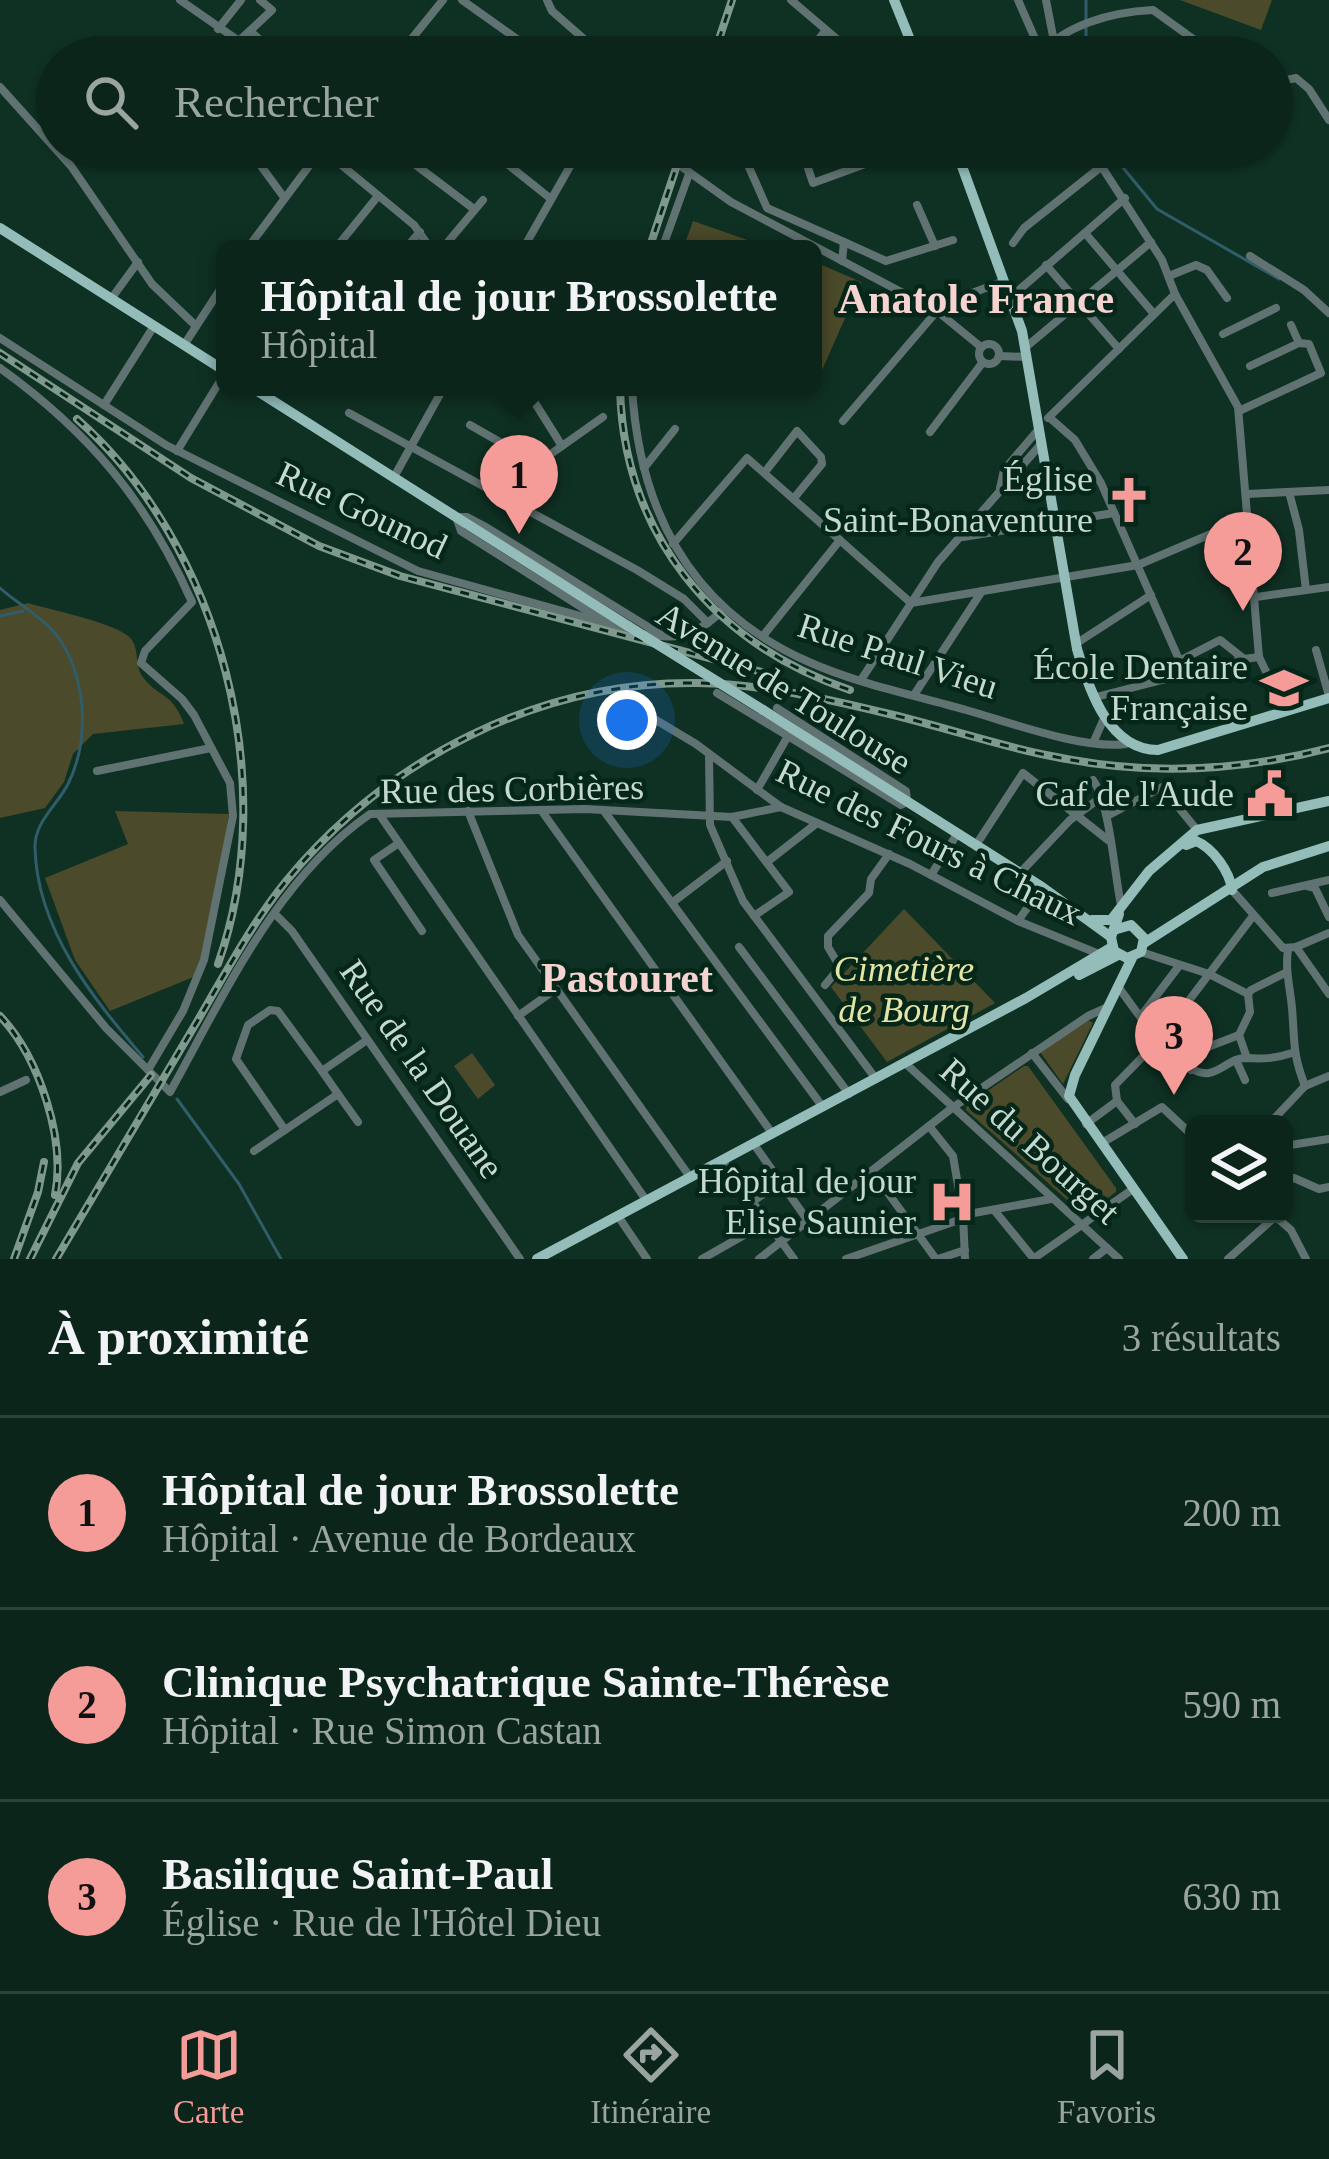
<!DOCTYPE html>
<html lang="fr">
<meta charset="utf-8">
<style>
body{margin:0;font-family:Georgia,serif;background:#193127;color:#f1f3f6}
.controls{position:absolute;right:36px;bottom:36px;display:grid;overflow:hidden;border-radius:18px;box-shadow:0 3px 9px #0004}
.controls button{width:108px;height:108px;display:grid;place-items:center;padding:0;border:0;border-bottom:3px solid #2b4239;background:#0b251a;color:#f1f3f6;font:60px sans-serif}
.you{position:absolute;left:627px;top:720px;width:42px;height:42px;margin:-30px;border:9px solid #fff;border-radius:50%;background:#1a73e8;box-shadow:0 0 0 18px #1a73e833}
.badge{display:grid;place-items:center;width:78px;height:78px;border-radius:50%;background:#f59b98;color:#111;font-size:39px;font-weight:700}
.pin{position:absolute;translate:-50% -99px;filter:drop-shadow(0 3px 6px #0008)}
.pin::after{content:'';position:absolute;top:63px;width:42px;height:36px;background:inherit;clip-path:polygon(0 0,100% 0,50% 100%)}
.popup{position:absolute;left:216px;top:240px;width:606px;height:156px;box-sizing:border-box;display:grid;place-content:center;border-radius:18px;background:#0b251a;filter:drop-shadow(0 3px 9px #0005);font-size:39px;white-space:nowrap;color:#9aa5a2}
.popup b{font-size:45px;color:#f1f3f6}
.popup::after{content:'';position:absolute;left:50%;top:100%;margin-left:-24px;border:24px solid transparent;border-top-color:#0b251a}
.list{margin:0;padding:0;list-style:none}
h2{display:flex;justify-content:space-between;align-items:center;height:156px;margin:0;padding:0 48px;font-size:51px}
h2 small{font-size:39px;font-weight:400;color:#9aa5a2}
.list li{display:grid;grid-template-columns:78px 1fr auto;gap:36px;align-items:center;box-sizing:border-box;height:192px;padding:0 48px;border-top:3px solid #2b4239}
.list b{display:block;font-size:45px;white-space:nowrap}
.list p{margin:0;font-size:39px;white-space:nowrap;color:#9aa5a2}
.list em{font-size:39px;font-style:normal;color:#9aa5a2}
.icon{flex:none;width:66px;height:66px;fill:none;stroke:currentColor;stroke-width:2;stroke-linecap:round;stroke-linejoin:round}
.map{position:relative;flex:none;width:1329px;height:1259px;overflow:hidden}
.search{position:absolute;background:#0b251a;box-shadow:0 3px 9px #0004;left:36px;right:36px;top:36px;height:132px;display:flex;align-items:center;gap:30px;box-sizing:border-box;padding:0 42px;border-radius:66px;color:#9aa5a2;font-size:45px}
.sheet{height:732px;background:#0b251a}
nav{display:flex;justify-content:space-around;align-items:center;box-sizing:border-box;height:168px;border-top:3px solid #2b4239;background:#0b251a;font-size:33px;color:#9aa5a2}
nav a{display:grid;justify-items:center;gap:6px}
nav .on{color:#f59b98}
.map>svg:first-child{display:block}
.green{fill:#4b4a2a}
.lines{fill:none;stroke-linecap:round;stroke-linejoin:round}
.stream{stroke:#315c69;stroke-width:3}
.minor{stroke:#607372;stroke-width:8}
.major{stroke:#94bdba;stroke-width:10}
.rail-casing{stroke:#80998e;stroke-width:8}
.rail{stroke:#04271a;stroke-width:3;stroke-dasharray:9;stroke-linecap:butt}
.major-bridge{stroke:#94bdba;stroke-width:10}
.labels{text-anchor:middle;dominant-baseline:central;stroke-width:9;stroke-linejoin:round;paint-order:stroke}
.poi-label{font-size:36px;fill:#c6d9cf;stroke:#04271a;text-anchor:end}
.street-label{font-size:36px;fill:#c6d9cf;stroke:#04271a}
.park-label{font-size:36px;font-style:italic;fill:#e5e4a4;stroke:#04271a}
.quarter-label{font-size:42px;font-weight:bold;fill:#f6d2d0;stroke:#04271a}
</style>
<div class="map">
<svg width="1329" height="1259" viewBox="0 0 1329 1259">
<rect width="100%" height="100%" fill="#0f3123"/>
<g class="green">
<path d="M1180,0H1272L1261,30Z"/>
<path d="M693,221L773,249H683Z"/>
<path d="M813,261L861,282L815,386L813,385Z"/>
<path d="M28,603C51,610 122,624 132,640C139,650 135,666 142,676C158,698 172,691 184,724L93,734L73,754L64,782L45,808L0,818V610Z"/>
<path d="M115,811L229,814L212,918L196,976L110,1011L75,960L45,878L128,844Z"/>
<path d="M904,909L995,1003L887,1062L831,987Z"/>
<path d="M1088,1020L1093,1023L1063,1084L1040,1052Z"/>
<path d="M472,1053L495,1085L478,1099L454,1066Z"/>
<path d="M1024,1066H1028L1116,1188V1192L1084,1215L966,1110L967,1105Z"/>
</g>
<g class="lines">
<g class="stream">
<path d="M1086,57V0"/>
<path d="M1106,147L1157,209L1279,279"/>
<path d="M0,588C19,605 48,620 62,643C87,684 89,742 68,784C57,806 34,822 35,848C37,930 93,998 143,1057"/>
<path d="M0,616L23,611"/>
<path d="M177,1099L239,1184L281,1259"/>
</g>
<g class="minor">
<path d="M180,0L239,41L272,10L260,0"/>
<path d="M462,0L542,57"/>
<path d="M547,0L552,11L584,39L572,57"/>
<path d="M791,0L858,57"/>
<path d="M1046,0L1057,57"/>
<path d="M218,29L241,0"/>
<path d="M251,32L280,57"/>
<path d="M397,57L443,0"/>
<path d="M804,57L826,30"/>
<path d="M1016,57L1032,49L1036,41L1018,0"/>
<path d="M1036,57C1065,25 1110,12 1153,10L1196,41L1203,57"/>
<path d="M1272,83L1296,78L1309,89L1329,120"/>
<path d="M0,87L71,166L152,284L196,326"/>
<path d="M247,147L283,196"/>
<path d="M392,147L474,209"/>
<path d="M486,147L551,199"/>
<path d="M654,147L731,202L937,311L951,301L1004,281"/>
<path d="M740,147L767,208L844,242L842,261"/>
<path d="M801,147L813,183L912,147"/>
<path d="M1089,147L1162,260L1175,294L1238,407L1259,657L1285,711"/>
<path d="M322,149L414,225L431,249"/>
<path d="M1017,155L1035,147"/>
<path d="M917,205L935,246"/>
<path d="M1085,233L1154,314"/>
<path d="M844,242L886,261L953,240"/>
<path d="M1013,243L1024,228L1102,166"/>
<path d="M247,249L321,150"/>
<path d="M335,249L378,196"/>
<path d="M405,249L420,232"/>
<path d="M442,249L483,200"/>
<path d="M523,249L581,147"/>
<path d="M662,249L689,174"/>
<path d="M1250,256L1304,290L1329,313"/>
<path d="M1046,265L1119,349"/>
<path d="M1169,276L1196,265L1207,270L1227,298"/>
<path d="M1011,297L1125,198"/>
<path d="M111,299L138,262"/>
<path d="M1223,334L1276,308"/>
<path d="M0,338L166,445L418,571L627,629"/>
<circle cx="989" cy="354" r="10"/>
<path d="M184,345L225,282"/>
<path d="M1026,347L1151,242"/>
<path d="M999,356L1027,357"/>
<path d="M1250,366L1299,343"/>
<path d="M0,368C89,432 147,501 192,602L145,651L141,663L182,699L194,715L230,783L233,816L204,960L183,1011L148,1070"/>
<path d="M525,387L562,446"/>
<path d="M632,387C639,511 691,610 809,662C858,684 914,695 966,710C1009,722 1083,750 1126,744"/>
<path d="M104,405L154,326"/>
<path d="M1239,411L1321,373L1309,344L1299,343L1291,325"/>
<path d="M349,413L637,570L684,599L708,623"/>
<path d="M1048,418L1175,294"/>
<path d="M1050,418L1075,440L1101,483L1185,673"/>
<path d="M843,421L937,311L981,347"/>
<path d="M470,425L517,452L533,466"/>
<path d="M930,432L983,362"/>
<path d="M177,451L225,373"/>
<path d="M644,468L675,429"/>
<path d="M765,472L797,431L821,457L822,464L794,498"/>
<path d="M394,477L444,387"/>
<path d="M1000,488L1004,470L1038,430"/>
<path d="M1289,492L1299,530L1306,590"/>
<path d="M1247,494L1329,490"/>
<path d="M502,497L521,475L603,417"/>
<path d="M963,537L1114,513"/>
<path d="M673,544L747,458L911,603L1138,565L1246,519"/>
<path d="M1256,597L1329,587"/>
<path d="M605,622L461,531L456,517H467L484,526L661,635"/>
<path d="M647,634C683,642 700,632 725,608"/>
<path d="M763,636L840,540"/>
<path d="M1077,643L1151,595"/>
<path d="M1316,650L1329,696"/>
<path d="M1181,660L1220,640L1244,659L1259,657"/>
<path d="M861,680L938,562L1041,444"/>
<path d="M717,693L788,736"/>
<path d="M914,695L982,591"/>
<path d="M616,696L696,744L781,807L910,864L1018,921L1099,954"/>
<path d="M1096,697L1244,659"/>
<path d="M777,708L906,791L907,800"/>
<path d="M1094,741L1105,716"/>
<path d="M709,755L710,825L743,901L876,1079"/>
<path d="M97,771L211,748"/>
<path d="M1093,780C1110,804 1114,872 1121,905"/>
<path d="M757,790L788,736L901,805L907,802"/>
<path d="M541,810L772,1133"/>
<path d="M468,811L518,935L690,1177"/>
<path d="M604,811L822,1106"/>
<path d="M379,814L646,1200"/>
<path d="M1107,816L1162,787L1197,830"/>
<path d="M732,817L789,892L754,916"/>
<path d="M399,843L374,860L422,931"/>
<path d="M976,845L1023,773L1108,840"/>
<path d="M767,862L817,823"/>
<path d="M1020,873L1070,820L1100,798"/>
<path d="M931,875L957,834"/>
<path d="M1307,886L1315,888L1329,917"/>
<path d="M1232,890L1283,948L1296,947L1329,933"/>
<path d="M1272,893L1329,880"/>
<path d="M0,900L106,1028L170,1092C224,995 277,878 370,814L585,809L732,817L781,807"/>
<path d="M673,902L727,861"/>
<path d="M275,914L292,931L520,1259"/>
<path d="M1018,921L1042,887"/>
<path d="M739,947L849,1094"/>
<path d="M1296,947L1329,994"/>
<path d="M1288,949C1285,971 1290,987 1292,1008C1295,1043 1292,1052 1305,1086"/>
<path d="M1141,952L1209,974L1248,994"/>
<path d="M825,985L840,967L828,947V936L869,893L871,879L889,854"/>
<path d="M1119,988C1136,1010 1178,1077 1209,1073C1222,1071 1231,1058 1245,1058C1262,1059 1274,1059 1292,1053"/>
<path d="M518,1016L556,989"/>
<path d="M1141,1016L1179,966"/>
<path d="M1239,1035L1247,1058"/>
<path d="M1032,1053L1068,1099"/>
<path d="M1236,1060L1245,1080"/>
<path d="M905,1063L1119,1259"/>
<path d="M1191,1070L1200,1050L1239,1035L1250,1012L1248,994L1251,990L1285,973"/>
<path d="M0,1092L26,1080"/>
<path d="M338,1094L358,1122"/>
<path d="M1117,1101L1115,1085L1159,1040L1253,916"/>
<path d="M1117,1101L1135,1124"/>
<path d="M1086,1124L1117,1101"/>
<path d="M1269,1124L1305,1086L1329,1076"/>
<path d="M929,1126L953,1156L963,1215L965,1259"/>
<path d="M285,1130L236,1059L248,1025L270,1010L278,1011L322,1071"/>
<path d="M753,1143L808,1221"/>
<path d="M1102,1143L1162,1107L1194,1137"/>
<path d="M1284,1146L1329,1139"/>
<path d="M254,1151L338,1094L322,1071L367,1040"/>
<path d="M722,1160L794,1259"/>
<path d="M872,1171L936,1259"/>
<path d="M1284,1183L1294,1178L1319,1189L1329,1187"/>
<path d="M752,1202L781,1182"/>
<path d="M994,1210L1034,1259"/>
<path d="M618,1216L647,1259"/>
<path d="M1276,1217L1291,1230L1306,1259"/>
<path d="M702,1259L746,1234L764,1219"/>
<path d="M759,1259L952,1108L1088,1016L1108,1007"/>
<path d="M846,1259L956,1221L963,1215L1051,1199"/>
<path d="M938,1259L965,1250"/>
<path d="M1033,1259L1133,1189"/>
<path d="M1093,1259L1107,1248"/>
<path d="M1228,1259L1275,1217"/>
</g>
<g class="major">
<path d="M894,0L917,57"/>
<path d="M955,147L1022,331L1077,649C1089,690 1109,750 1158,750L1329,698"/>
<path d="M0,228L225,371"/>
<path d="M251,387L628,626"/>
<path d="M763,710L1042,887L1111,937"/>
<path d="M1186,845L1196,841C1213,848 1230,872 1232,890"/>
<path d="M1092,920H1111L1149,871L1197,830L1329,801"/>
<path d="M1117,929L1131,925L1144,938L1141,952L1127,958L1114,951L1111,937L1119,914"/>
<path d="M1144,943L1263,867L1329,846"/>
<path d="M1132,958L1075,1075L1069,1096L1183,1259"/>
<path d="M1079,975L1118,955"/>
<path d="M537,1259L1026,998L1112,947"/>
</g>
<defs>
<g id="rail">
<path d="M713,57L732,0"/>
<path d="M649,249L683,147"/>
<path d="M0,353L191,478L319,546L400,576L773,675"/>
<path d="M620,387C623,534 714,644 850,690"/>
<path d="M77,419C221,546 282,783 218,964"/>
<path d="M0,1016C39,1057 66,1139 55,1195"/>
<path d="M14,1259L38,1192L44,1162"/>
<path d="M30,1259L78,1163L151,1075"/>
<path d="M56,1259C102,1181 148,1103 195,1025C224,976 251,924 287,880C387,759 539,681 697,683C761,684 823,698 885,713C941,726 995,745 1051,756C1145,776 1237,772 1329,748"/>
</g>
</defs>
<use href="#rail" class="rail-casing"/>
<use href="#rail" class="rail"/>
<path class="major-bridge" d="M628,626L763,710"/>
</g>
<defs>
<symbol id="church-bare" viewBox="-9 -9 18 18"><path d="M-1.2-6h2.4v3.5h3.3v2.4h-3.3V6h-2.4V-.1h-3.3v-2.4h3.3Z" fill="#f59b98" stroke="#04271a" stroke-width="2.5" paint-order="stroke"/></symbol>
<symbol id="university-bare" viewBox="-9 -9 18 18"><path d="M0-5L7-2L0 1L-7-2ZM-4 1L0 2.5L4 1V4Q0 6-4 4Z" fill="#f59b98" stroke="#04271a" stroke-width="2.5" paint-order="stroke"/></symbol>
<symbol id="civic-bare" viewBox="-9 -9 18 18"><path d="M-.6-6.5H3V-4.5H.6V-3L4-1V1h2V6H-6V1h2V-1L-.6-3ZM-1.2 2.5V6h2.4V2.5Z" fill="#f59b98" stroke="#04271a" stroke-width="2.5" paint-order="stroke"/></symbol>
<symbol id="hospital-bare" viewBox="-9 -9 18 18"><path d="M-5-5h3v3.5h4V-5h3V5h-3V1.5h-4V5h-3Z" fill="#f59b98" stroke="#04271a" stroke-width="2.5" paint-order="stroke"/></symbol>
</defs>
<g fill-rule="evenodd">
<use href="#church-bare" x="1096" y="467" width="66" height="66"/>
<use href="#university-bare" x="1251" y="655" width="66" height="66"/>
<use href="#civic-bare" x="1237" y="761" width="66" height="66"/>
<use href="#hospital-bare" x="919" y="1169" width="66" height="66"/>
</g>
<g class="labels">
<g class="poi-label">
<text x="1093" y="479">Église<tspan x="1093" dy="41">Saint-Bonaventure</tspan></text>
<text x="1248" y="667">École Dentaire<tspan x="1248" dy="41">Française</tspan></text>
<text x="1234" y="794">Caf de l'Aude</text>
<text x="916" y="1181">Hôpital de jour<tspan x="916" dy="41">Elise Saunier</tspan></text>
</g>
<g class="street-label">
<text transform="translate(362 510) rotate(25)">Rue Gounod</text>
<text transform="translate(898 656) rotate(18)">Rue Paul Vieu</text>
<text transform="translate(784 688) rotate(32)">Avenue de Toulouse</text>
<text transform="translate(512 789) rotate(-1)">Rue des Corbières</text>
<text transform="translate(929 842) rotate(26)">Rue des Fours à Chaux</text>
<text transform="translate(422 1069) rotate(55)">Rue de la Douane</text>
<text transform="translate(1030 1141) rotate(42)">Rue du Bourget</text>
</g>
<g class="park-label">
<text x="904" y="969">Cimetière<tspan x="904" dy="41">de Bourg</tspan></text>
</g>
<g class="quarter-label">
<text x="976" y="299">Anatole France</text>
<text x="627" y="978">Pastouret</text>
</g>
</g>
</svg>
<div class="controls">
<button><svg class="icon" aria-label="layers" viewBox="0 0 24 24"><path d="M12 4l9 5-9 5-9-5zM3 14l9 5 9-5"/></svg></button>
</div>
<div class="you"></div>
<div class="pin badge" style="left:519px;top:534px">1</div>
<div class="popup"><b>Hôpital de jour Brossolette</b>Hôpital</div>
<div class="pin badge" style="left:1243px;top:611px">2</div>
<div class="pin badge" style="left:1174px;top:1095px">3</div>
<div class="search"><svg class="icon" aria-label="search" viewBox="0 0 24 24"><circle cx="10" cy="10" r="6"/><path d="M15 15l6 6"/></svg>Rechercher</div>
</div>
<section class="sheet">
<h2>À proximité<small>3 résultats</small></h2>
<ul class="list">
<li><span class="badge">1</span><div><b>Hôpital de jour Brossolette</b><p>Hôpital · Avenue de Bordeaux</p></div><em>200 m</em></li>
<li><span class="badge">2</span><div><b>Clinique Psychatrique Sainte-Thérèse</b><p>Hôpital · Rue Simon Castan</p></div><em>590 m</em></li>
<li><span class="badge">3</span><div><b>Basilique Saint-Paul</b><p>Église · Rue de l'Hôtel Dieu</p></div><em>630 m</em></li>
</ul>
</section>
<nav>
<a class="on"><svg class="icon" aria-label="map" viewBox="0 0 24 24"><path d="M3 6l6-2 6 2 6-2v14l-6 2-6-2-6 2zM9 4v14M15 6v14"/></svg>Carte</a>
<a><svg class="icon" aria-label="directions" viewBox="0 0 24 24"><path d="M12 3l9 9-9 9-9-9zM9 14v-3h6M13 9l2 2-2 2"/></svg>Itinéraire</a>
<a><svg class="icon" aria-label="saved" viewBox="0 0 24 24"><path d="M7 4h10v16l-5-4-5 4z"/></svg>Favoris</a>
</nav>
